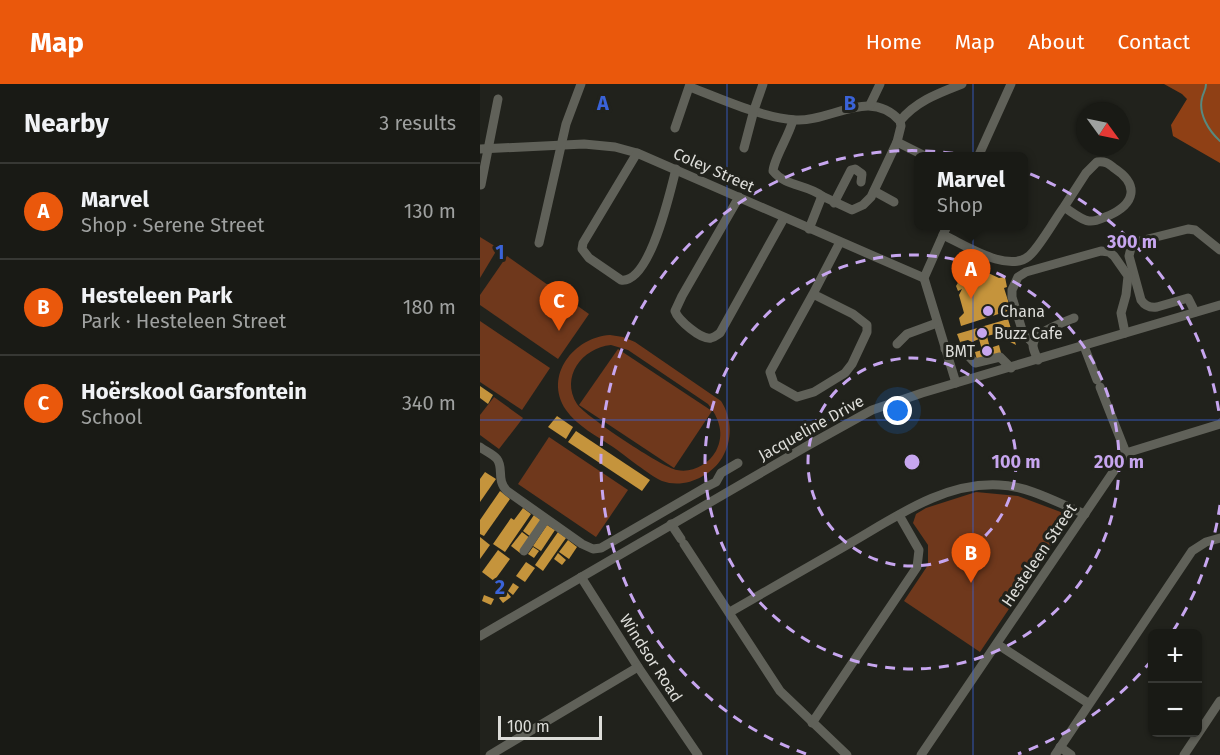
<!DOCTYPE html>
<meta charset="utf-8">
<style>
body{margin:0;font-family:"Fira Sans",sans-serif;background:#22231e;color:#f1f3f6}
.controls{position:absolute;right:18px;bottom:18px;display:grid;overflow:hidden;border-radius:9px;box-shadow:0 2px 4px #0004}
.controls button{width:54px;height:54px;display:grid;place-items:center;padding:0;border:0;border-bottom:2px solid #373834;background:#191a15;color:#f1f3f6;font:30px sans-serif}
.compass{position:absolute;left:596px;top:18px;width:54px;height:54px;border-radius:50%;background:#191a15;box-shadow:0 2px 4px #0004;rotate:123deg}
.scale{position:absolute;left:18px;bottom:15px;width:104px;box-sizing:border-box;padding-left:6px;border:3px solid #ddddd9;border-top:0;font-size:16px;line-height:21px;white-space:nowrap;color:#ddddd9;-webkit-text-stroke:4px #21221c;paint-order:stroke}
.you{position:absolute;left:418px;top:327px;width:21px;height:21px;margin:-15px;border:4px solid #fff;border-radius:50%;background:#1a73e8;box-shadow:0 0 0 9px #1a73e833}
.badge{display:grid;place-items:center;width:39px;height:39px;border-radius:50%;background:#ea580c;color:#fff;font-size:20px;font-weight:700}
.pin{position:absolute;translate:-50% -50px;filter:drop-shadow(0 2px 3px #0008)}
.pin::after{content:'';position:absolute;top:32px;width:21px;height:18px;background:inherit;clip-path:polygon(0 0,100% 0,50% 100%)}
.popup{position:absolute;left:434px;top:68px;width:114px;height:78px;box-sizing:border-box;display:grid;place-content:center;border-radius:9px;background:#191a15;filter:drop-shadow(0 2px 4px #0005);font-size:20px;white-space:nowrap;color:#9fa1a0}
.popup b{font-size:22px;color:#f1f3f6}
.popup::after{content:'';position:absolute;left:50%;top:100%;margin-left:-12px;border:12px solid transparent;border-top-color:#191a15}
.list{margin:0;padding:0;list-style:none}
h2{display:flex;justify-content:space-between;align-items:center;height:78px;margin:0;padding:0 24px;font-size:26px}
h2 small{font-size:20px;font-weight:400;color:#9fa1a0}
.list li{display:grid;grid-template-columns:39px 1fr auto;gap:18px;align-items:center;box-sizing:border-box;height:96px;padding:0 24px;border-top:2px solid #373834}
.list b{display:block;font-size:22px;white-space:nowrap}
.list p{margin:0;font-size:20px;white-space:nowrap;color:#9fa1a0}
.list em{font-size:20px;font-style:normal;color:#9fa1a0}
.map{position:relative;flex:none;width:740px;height:671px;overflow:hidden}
header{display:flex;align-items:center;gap:36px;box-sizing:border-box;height:84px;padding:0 30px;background:#ea580c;color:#fff}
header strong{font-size:28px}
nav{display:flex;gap:33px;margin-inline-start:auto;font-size:21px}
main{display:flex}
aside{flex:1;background:#191a15}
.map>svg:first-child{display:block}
.green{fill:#6f381c;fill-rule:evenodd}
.forest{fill:#8f4015}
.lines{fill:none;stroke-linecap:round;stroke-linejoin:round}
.stream{stroke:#57897f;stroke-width:2}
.building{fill:#c5943c}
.minor{stroke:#606159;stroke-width:9}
.grid{fill:none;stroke:#3a63d8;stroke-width:1.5;stroke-opacity:0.55}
.ring{fill:none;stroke:#c7a6ef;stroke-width:3;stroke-dasharray:10 8}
.poi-dot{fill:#c7a6ef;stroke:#21221c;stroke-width:2}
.labels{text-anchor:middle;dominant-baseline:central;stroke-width:6;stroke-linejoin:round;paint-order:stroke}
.street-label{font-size:16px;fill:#ddddd9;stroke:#21221c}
.poi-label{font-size:16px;fill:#ddddd9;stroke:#21221c;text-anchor:start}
.grid-label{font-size:20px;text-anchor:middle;font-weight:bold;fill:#3a63d8;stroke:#21221c;stroke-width:6;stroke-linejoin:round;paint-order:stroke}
.centre{fill:#c7a6ef;stroke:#21221c;stroke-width:3}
.ring-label{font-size:18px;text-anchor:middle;font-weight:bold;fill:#c7a6ef;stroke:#21221c;stroke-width:6;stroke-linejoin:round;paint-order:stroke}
</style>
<header>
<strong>Map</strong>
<nav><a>Home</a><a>Map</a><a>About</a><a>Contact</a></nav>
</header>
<main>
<aside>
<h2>Nearby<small>3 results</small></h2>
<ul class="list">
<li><span class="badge">A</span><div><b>Marvel</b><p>Shop · Serene Street</p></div><em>130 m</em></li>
<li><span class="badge">B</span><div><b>Hesteleen Park</b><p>Park · Hesteleen Street</p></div><em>180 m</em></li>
<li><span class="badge">C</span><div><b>Hoërskool Garsfontein</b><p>School</p></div><em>340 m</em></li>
</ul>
</aside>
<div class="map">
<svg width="740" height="671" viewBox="0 0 740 671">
<rect width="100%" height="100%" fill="#21221c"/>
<g class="green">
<path d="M0,153L18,164L0,194Z"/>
<path d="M27,172L109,230L78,275L0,221V211Z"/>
<path d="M0,237L70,284L42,326L0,298Z"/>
<path d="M130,251L143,253L155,258L241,317C252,334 253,356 242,374C230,393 204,405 182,397C169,391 146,372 133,363C117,352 97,342 86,326C63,292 94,253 130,251ZM131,261L148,266L228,320C239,334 245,350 236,367C228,381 212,389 197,386C183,384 105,332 97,320C80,293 102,264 131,261Z"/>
<path d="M138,265L232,327L194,384L99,321Z"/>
<path d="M14,313L43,334L19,365L0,351V331Z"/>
<path d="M69,353L148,406L116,453L38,400Z"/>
<path d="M496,408L538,412L586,430L588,437L500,568L424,517L448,481V461L433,439L436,430L446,424Z"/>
</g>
<path class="forest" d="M684,0H740V79L693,52L691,41L707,15L702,10Z"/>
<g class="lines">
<path class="stream" d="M726,0C726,6 723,9 722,14C718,30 729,47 740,57"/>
</g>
<g class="building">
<path d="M488,173L496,177L493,182L519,194L525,193L527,203L524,204L531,226L481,242L479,234L484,229L479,211L482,205L478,207L476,202L479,197L483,195L485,200L487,196L483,184Z"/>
<path d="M528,235L536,261L515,250L507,252L510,264L519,261L521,269L497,276L495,268L502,266L499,255L492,258L488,256L480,258L477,250Z"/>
<path d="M0,302L13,311L8,320L0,314Z"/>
<path d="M77,332L93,343L86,355L68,343Z"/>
<path d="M96,347L170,396L162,407L88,358Z"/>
<path d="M5,388L16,395L0,418V395Z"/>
<path d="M20,407L30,415L4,452L0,450V436Z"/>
<path d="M43,424L51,430L25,468L13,460L31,434L34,436Z"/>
<path d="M54,431L62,437L51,453L43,447Z"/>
<path d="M67,441L75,446L61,467L53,462Z"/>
<path d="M42,448L50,454L40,469L31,462Z"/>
<path d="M78,448L86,454L63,487L55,481Z"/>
<path d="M0,453L10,461L0,475Z"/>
<path d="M88,456L97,463L89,475L79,468Z"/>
<path d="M53,463L59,467L54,474L48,470Z"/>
<path d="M18,466L30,475L14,497L2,488Z"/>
<path d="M78,469L86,476L82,481L74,475Z"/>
<path d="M46,478L55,484L45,498L36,492Z"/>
<path d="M33,499L39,503L33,511L28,507Z"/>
<path d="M27,508L31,513L23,519L19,514Z"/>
<path d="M4,511L14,515L11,521L2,517Z"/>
</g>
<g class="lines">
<g class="minor">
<path d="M210,3C241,15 283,34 316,36C351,38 390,3 420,37L421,42L417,58"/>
<path d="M390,21L400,0"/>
<path d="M313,36C309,52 294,74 293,87C306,103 326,100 342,112"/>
<path d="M420,37C436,17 459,9 482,0"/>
<path d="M195,44L210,0"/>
<path d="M264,64L274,26L283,0"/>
<path d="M0,65L104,60L135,63L157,69L444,194"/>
<path d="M157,69L103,159L102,165L109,174L141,196C170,200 190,108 196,85"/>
<path d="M498,73L531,0"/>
<path d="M1,101L18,15"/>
<path d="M394,107L414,118"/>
<path d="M259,113L202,212L195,227C198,236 221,256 231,254C235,253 237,251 240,249L304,134"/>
<path d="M354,119L371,86L375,85L382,90L381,98"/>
<path d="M467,142L444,194L476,299"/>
<path d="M329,145L342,112L372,126L383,121L391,113L417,58L443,71"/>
<path d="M463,151C484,160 528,190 549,172C559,164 575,135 584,123C592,128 601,136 609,137C616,138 622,134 628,132C655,120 660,101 634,84C628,79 625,77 617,78L606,89L584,123"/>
<path d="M59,159L86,40L101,0"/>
<path d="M333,210L290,288L294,300L317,313L334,308L365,289L372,280L387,248V241L373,230L333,210L360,158"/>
<path d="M715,228L708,214L677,223C670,224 665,222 661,216L649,172L651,164L656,158L708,145L715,146L740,166"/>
<path d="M553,259L543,249L532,213V206L538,193L546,188L621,167L629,168L634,172L648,192L646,211L641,229L645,249"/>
<path d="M417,260L427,250L457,239"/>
<path d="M604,262L617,296"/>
<path d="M465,265L480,263L495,279L520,273L531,284"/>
<path d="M558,276C556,271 553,266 553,261C553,249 584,238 594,234"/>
<path d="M620,303L646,369"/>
<path d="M0,363C5,367 13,370 17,375C24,384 16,396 27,407L102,460L113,465L121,464L228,402L236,398L241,389L258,379"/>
<path d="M191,440L201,455"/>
<path d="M204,460L300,607L367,671"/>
<path d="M44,467L66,435"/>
<path d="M101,493L158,583L218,671"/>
<path d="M250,528C288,506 327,484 365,462C413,435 462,398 519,401C549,402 578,419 605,430"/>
<path d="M0,552L327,362L392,326L442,309L740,221"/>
<path d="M517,560L608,619"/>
<path d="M332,639L437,483L439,466L419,431"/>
<path d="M580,663L591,671"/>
<path d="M10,671L158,583"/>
<path d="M441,671L646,369L740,340"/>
<path d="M575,671L712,467L726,458L740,454"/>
<path d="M704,671L740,617"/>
</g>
</g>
<path class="grid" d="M247,0V671M493,0V671M0,336H740"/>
<g class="ring">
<circle cx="432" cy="378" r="104"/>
<circle cx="432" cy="378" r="207"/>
<path d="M740 421A311 311 0 0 1 693 547M672 576A311 311 0 0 1 538 670M326 670A311 311 0 1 1 740 335"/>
</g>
<g class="poi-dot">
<circle cx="508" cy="227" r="6"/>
<circle cx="502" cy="249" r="6"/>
<circle cx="507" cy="267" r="6"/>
</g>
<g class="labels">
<g class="street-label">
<text transform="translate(234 86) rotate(24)">Coley Street</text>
<text transform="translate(331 344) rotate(-29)">Jacqueline Drive</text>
<text transform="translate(559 471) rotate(-56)">Hesteleen Street</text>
<text transform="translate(171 574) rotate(57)">Windsor Road</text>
</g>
<g class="poi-label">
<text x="520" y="227">Chana</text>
<text x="514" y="249">Buzz Cafe</text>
<text x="495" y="267" text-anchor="end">BMT</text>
</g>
</g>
<g class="grid-label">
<text x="123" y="26">A</text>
<text x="370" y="26">B</text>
<text x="20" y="175">1</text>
<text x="20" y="510">2</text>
</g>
<circle cx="432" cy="378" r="9" class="centre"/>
<g class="ring-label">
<text x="652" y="164">300 m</text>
<text x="536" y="384">100 m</text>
<text x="639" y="384">200 m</text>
</g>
</svg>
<div class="controls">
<button>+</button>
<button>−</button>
</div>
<svg class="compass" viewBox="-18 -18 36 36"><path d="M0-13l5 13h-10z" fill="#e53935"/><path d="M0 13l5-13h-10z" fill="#9fa1a0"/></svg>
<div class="scale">100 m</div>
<div class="you"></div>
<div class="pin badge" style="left:491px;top:215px">A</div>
<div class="popup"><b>Marvel</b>Shop</div>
<div class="pin badge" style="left:491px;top:499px">B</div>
<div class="pin badge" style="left:79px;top:247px">C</div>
</div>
</main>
